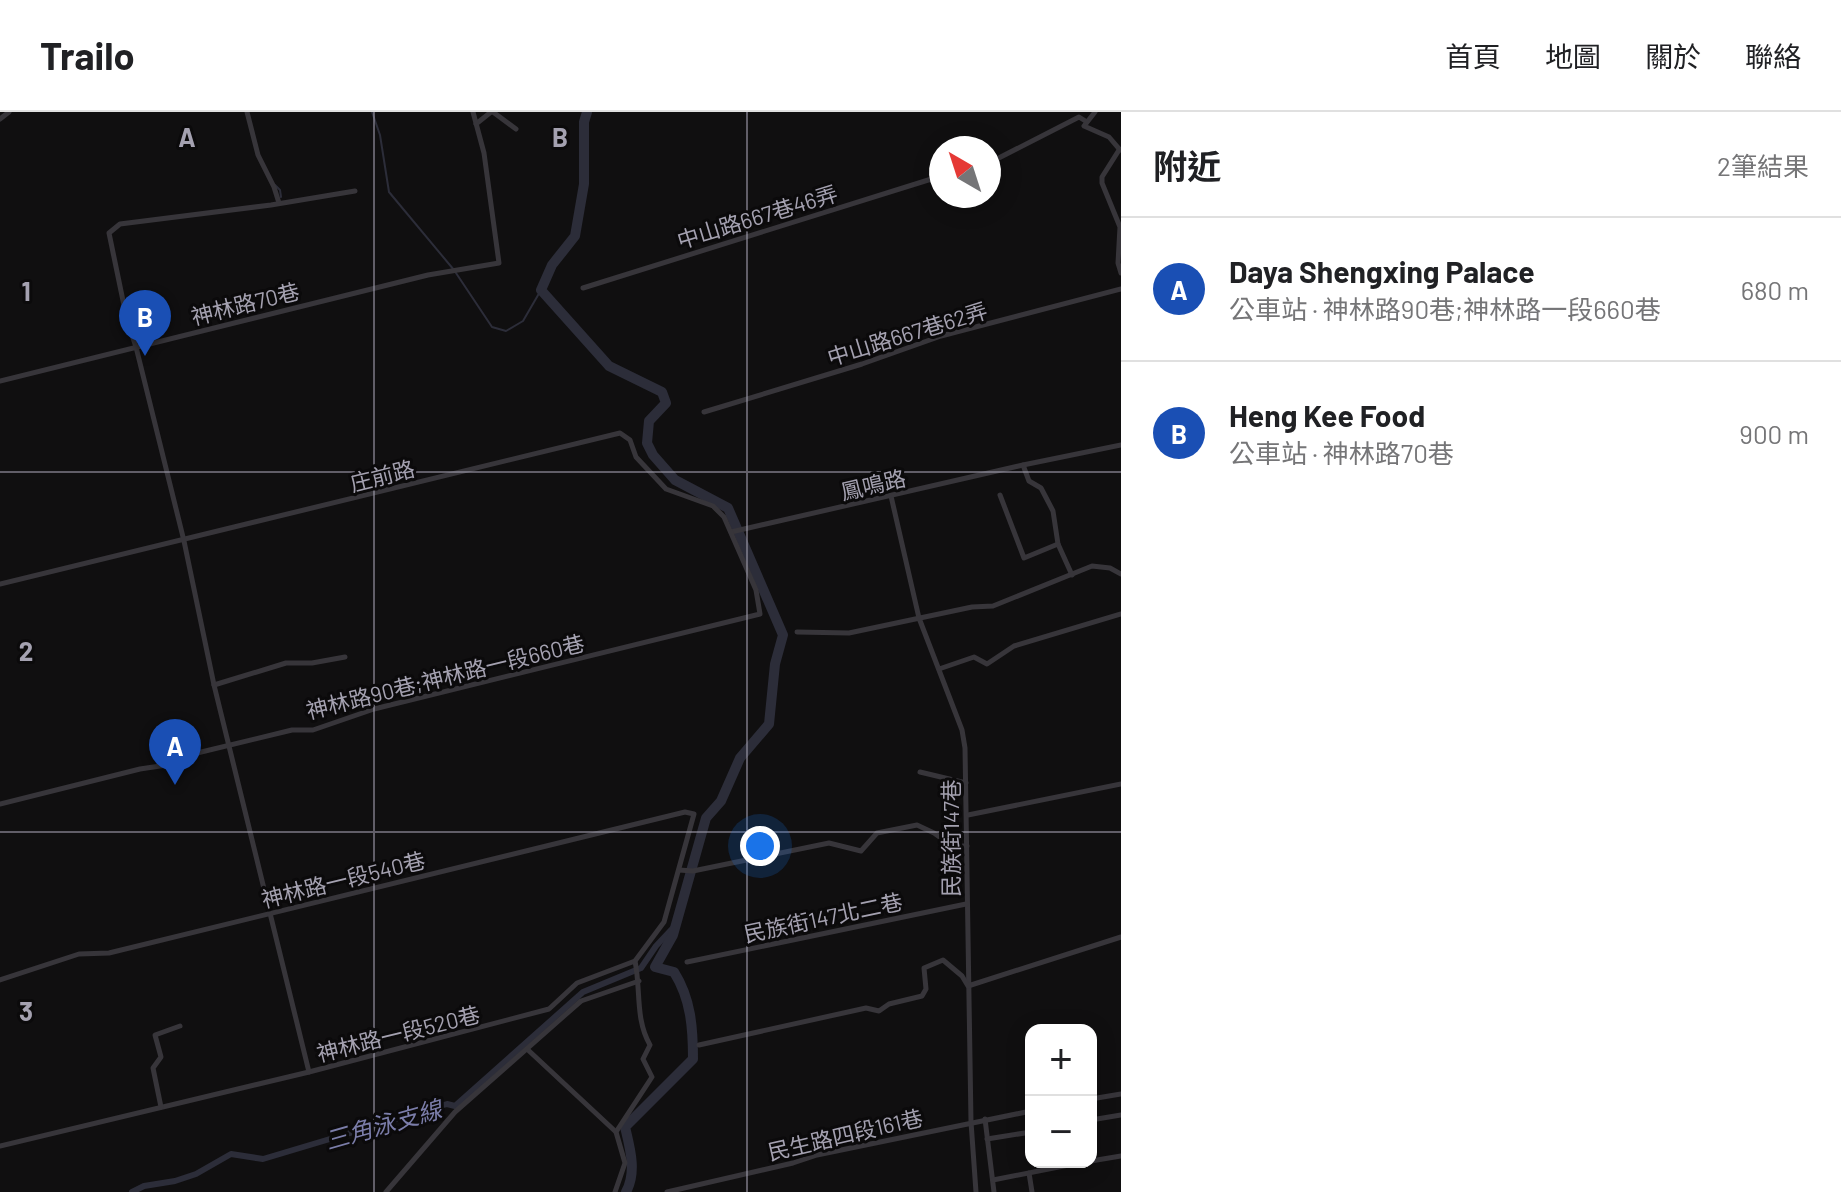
<!DOCTYPE html>
<html lang="zh-TW">
<meta charset="utf-8">
<style>
body{margin:0;font-family:Barlow,"Noto Sans TC",sans-serif;background:#f2f2f2;color:#202124}
.controls{position:absolute;right:24px;bottom:24px;display:grid;overflow:hidden;border-radius:16px;box-shadow:0 4px 20px #0003}
.controls button{width:72px;height:72px;display:grid;place-items:center;padding:0;border:0;border-bottom:2px solid #e0e0e0;background:#fff;color:#202124;font:40px sans-serif}
.compass{position:absolute;left:929px;top:24px;width:72px;height:72px;border-radius:50%;background:#fff;box-shadow:0 4px 20px #0003;rotate:321deg}
.you{position:absolute;left:760px;top:734px;width:28px;height:28px;margin:-20px;border:6px solid #fff;border-radius:50%;background:#1a73e8;box-shadow:0 0 0 12px #1a73e833}
.badge{display:grid;place-items:center;width:52px;height:52px;border-radius:50%;background:#0b8043;color:#fff;font-size:26px;font-weight:700}
.pin{position:absolute;translate:-50% -66px;filter:drop-shadow(0 2px 4px #0008)}
.pin::after{content:'';position:absolute;top:42px;width:28px;height:24px;background:inherit;clip-path:polygon(0 0,100% 0,50% 100%)}
.list{margin:0;padding:0;list-style:none}
h2{display:flex;justify-content:space-between;align-items:center;height:104px;margin:0;padding:0 32px;font-size:34px}
h2 small{font-size:26px;font-weight:400;color:#757577}
.list li{display:grid;grid-template-columns:52px 1fr auto;gap:24px;align-items:center;box-sizing:border-box;height:144px;padding:0 32px;border-top:2px solid #e0e0e0}
.list b{display:block;font-size:30px;white-space:nowrap}
.list p{margin:0;font-size:26px;white-space:nowrap;color:#757577}
.list em{font-size:26px;font-style:normal;color:#757577}
.map{position:relative;flex:none;width:1121px;height:1080px;overflow:hidden}
header{display:flex;align-items:center;gap:48px;box-sizing:border-box;height:112px;padding:0 40px;background:#fff;border-bottom:2px solid #e0e0e0}
header strong{font-size:38px}
nav{display:flex;gap:44px;margin-inline-start:auto;font-size:28px}
main{display:flex}
aside{flex:1;background:#fff}
.map>svg:first-child{display:block}
.lines{fill:none;stroke-linecap:round;stroke-linejoin:round}
.stream{stroke:#2c2d39;stroke-width:2}
.canal{stroke:#2c2d39;stroke-width:6}
.river{stroke:#2c2d39;stroke-width:10}
.minor{stroke:#37353a;stroke-width:5}
.grid{fill:none;stroke:#a4a1b0;stroke-width:2;stroke-opacity:0.55}
.labels{text-anchor:middle;dominant-baseline:central;stroke-width:6;stroke-linejoin:round;paint-order:stroke}
.street-label{font-size:22px;fill:#a4a1b0;stroke:#0b0a0b}
.water-label{font-size:24px;font-style:italic;fill:#7b7da9;stroke:#0b0a0b}
.grid-label{font-size:26px;text-anchor:middle;font-weight:bold;fill:#a4a1b0;stroke:#0b0a0b;stroke-width:6;stroke-linejoin:round;paint-order:stroke}
</style>
<header>
<strong>Trailo</strong>
<nav><a>首頁</a><a>地圖</a><a>關於</a><a>聯絡</a></nav>
</header>
<main>
<div class="map">
<svg width="1121" height="1080" viewBox="0 0 1121 1080">
<rect width="100%" height="100%" fill="#100f10"/>
<g class="lines">
<g class="stream">
<path d="M372,0L380,23L389,80L454,158L492,215L506,219L523,209L541,178"/>
<path d="M275,73L280,78L281,85"/>
</g>
<path class="canal" d="M132,1080L144,1074L175,1069L196,1062L231,1042L263,1047L447,992L455,994L583,880L641,856L656,834L672,817"/>
<path class="river" d="M587,0L584,10V72L575,124L552,153L541,178L609,254L662,280L666,291L649,309L647,331L653,343L675,368L728,396L783,523L775,552L769,612L740,646L721,689L706,706L673,823L655,855L674,860C691,887 693,916 693,947L625,1015C630,1036 637,1060 626,1080"/>
<g class="minor">
<path d="M247,0L258,43L274,75L279,91"/>
<path d="M493,0L516,17"/>
<path d="M1095,0L1084,14L1109,25L1120,38"/>
<path d="M0,7L9,0"/>
<path d="M476,12L491,0"/>
<path d="M1119,38L1102,65V71L1120,115L1118,151L1121,161"/>
<path d="M989,51L1079,5L1087,10"/>
<path d="M583,176L941,64"/>
<path d="M0,269L428,163L499,151L484,41L473,0"/>
<path d="M704,300L862,252L941,224L1121,177"/>
<path d="M1023,353L1029,369L1041,376L1053,399L1058,432L1072,463"/>
<path d="M1000,383L1024,446L1058,432"/>
<path d="M891,384L919,506L962,618L965,636L971,1010L976,1080"/>
<path d="M731,420L1023,353L1121,333"/>
<path d="M0,472L620,321L630,328L636,345L666,377L713,394L724,405L756,478L760,502L374,597L313,618H292L193,642L180,651L140,657L0,692"/>
<path d="M797,520L849,521L972,495L993,494L1092,454L1110,456L1121,462"/>
<path d="M939,557L974,545L987,552L1014,534L1121,502"/>
<path d="M214,573L286,551H312L345,545"/>
<path d="M920,660L966,671"/>
<path d="M968,703L1121,672"/>
<path d="M679,758L693,759L829,731L861,739L877,721L917,713L934,721L952,734H967"/>
<path d="M687,850L966,792"/>
<path d="M0,868L79,842L109,841L685,700L694,702L664,810L635,849L577,871L549,897L309,960L0,1034"/>
<path d="M699,933L866,896L879,899L889,892L922,884L926,877L924,856L943,848L962,864L968,874L1121,825"/>
<path d="M527,937L616,1020"/>
<path d="M309,960L214,573L184,429L136,235L127,208L109,121L120,112L271,93L355,79"/>
<path d="M1091,987L1121,982"/>
<path d="M161,995L153,956L161,945L155,923L180,914"/>
<path d="M985,1007L994,1080"/>
<path d="M1091,1008L1121,1003"/>
<path d="M987,1027L1031,1020"/>
<path d="M1091,1049L1121,1044"/>
<path d="M1029,1061L1032,1080"/>
<path d="M993,1068L1084,1050"/>
<path d="M386,1080L455,1000L581,889L639,869"/>
<path d="M615,1080L625,1051L616,1020L652,965L643,947L650,933C635,907 641,878 635,849"/>
<path d="M667,1080L793,1051L817,1043L1031,999"/>
</g>
</g>
<path class="grid" d="M374,0V1080M747,0V1080M0,360H1121M0,720H1121"/>
<g class="labels">
<g class="street-label">
<text transform="translate(757 104) rotate(-17)">中山路667巷46弄</text>
<text transform="translate(245 191) rotate(-14)">神林路70巷</text>
<text transform="translate(907 221) rotate(-17)">中山路667巷62弄</text>
<text transform="translate(382 363) rotate(-14)">庄前路</text>
<text transform="translate(873 372) rotate(-13)">鳳鳴路</text>
<text transform="translate(445 564) rotate(-14)">神林路90巷;神林路一段660巷</text>
<text transform="translate(950 726) rotate(-90)">民族街147巷</text>
<text transform="translate(343 767) rotate(-14)">神林路一段540巷</text>
<text transform="translate(823 805) rotate(-12)">民族街147北二巷</text>
<text transform="translate(398 921) rotate(-14)">神林路一段520巷</text>
<text transform="translate(845 1022) rotate(-13)">民生路四段161巷</text>
</g>
<g class="water-label">
<text transform="translate(383 1012) rotate(-16)">三角泳支線</text>
</g>
</g>
<g class="grid-label">
<text x="187" y="35">A</text>
<text x="560" y="35">B</text>
<text x="26" y="189">1</text>
<text x="26" y="549">2</text>
<text x="26" y="909">3</text>
</g>
</svg>
<div class="controls">
<button>+</button>
<button>−</button>
</div>
<svg class="compass" viewBox="-18 -18 36 36"><path d="M0-13l5 13h-10z" fill="#e53935"/><path d="M0 13l5-13h-10z" fill="#757577"/></svg>
<div class="you"></div>
<div class="pin badge" style="left:175px;top:673px;background:#1a4fb4">A</div>
<div class="pin badge" style="left:145px;top:244px;background:#1a4fb4">B</div>
</div>
<aside>
<h2>附近<small>2筆結果</small></h2>
<ul class="list">
<li><span class="badge" style="background:#1a4fb4">A</span><div><b>Daya Shengxing Palace</b><p>公車站 · 神林路90巷;神林路一段660巷</p></div><em>680 m</em></li>
<li><span class="badge" style="background:#1a4fb4">B</span><div><b>Heng Kee Food</b><p>公車站 · 神林路70巷</p></div><em>900 m</em></li>
</ul>
</aside>
</main>
